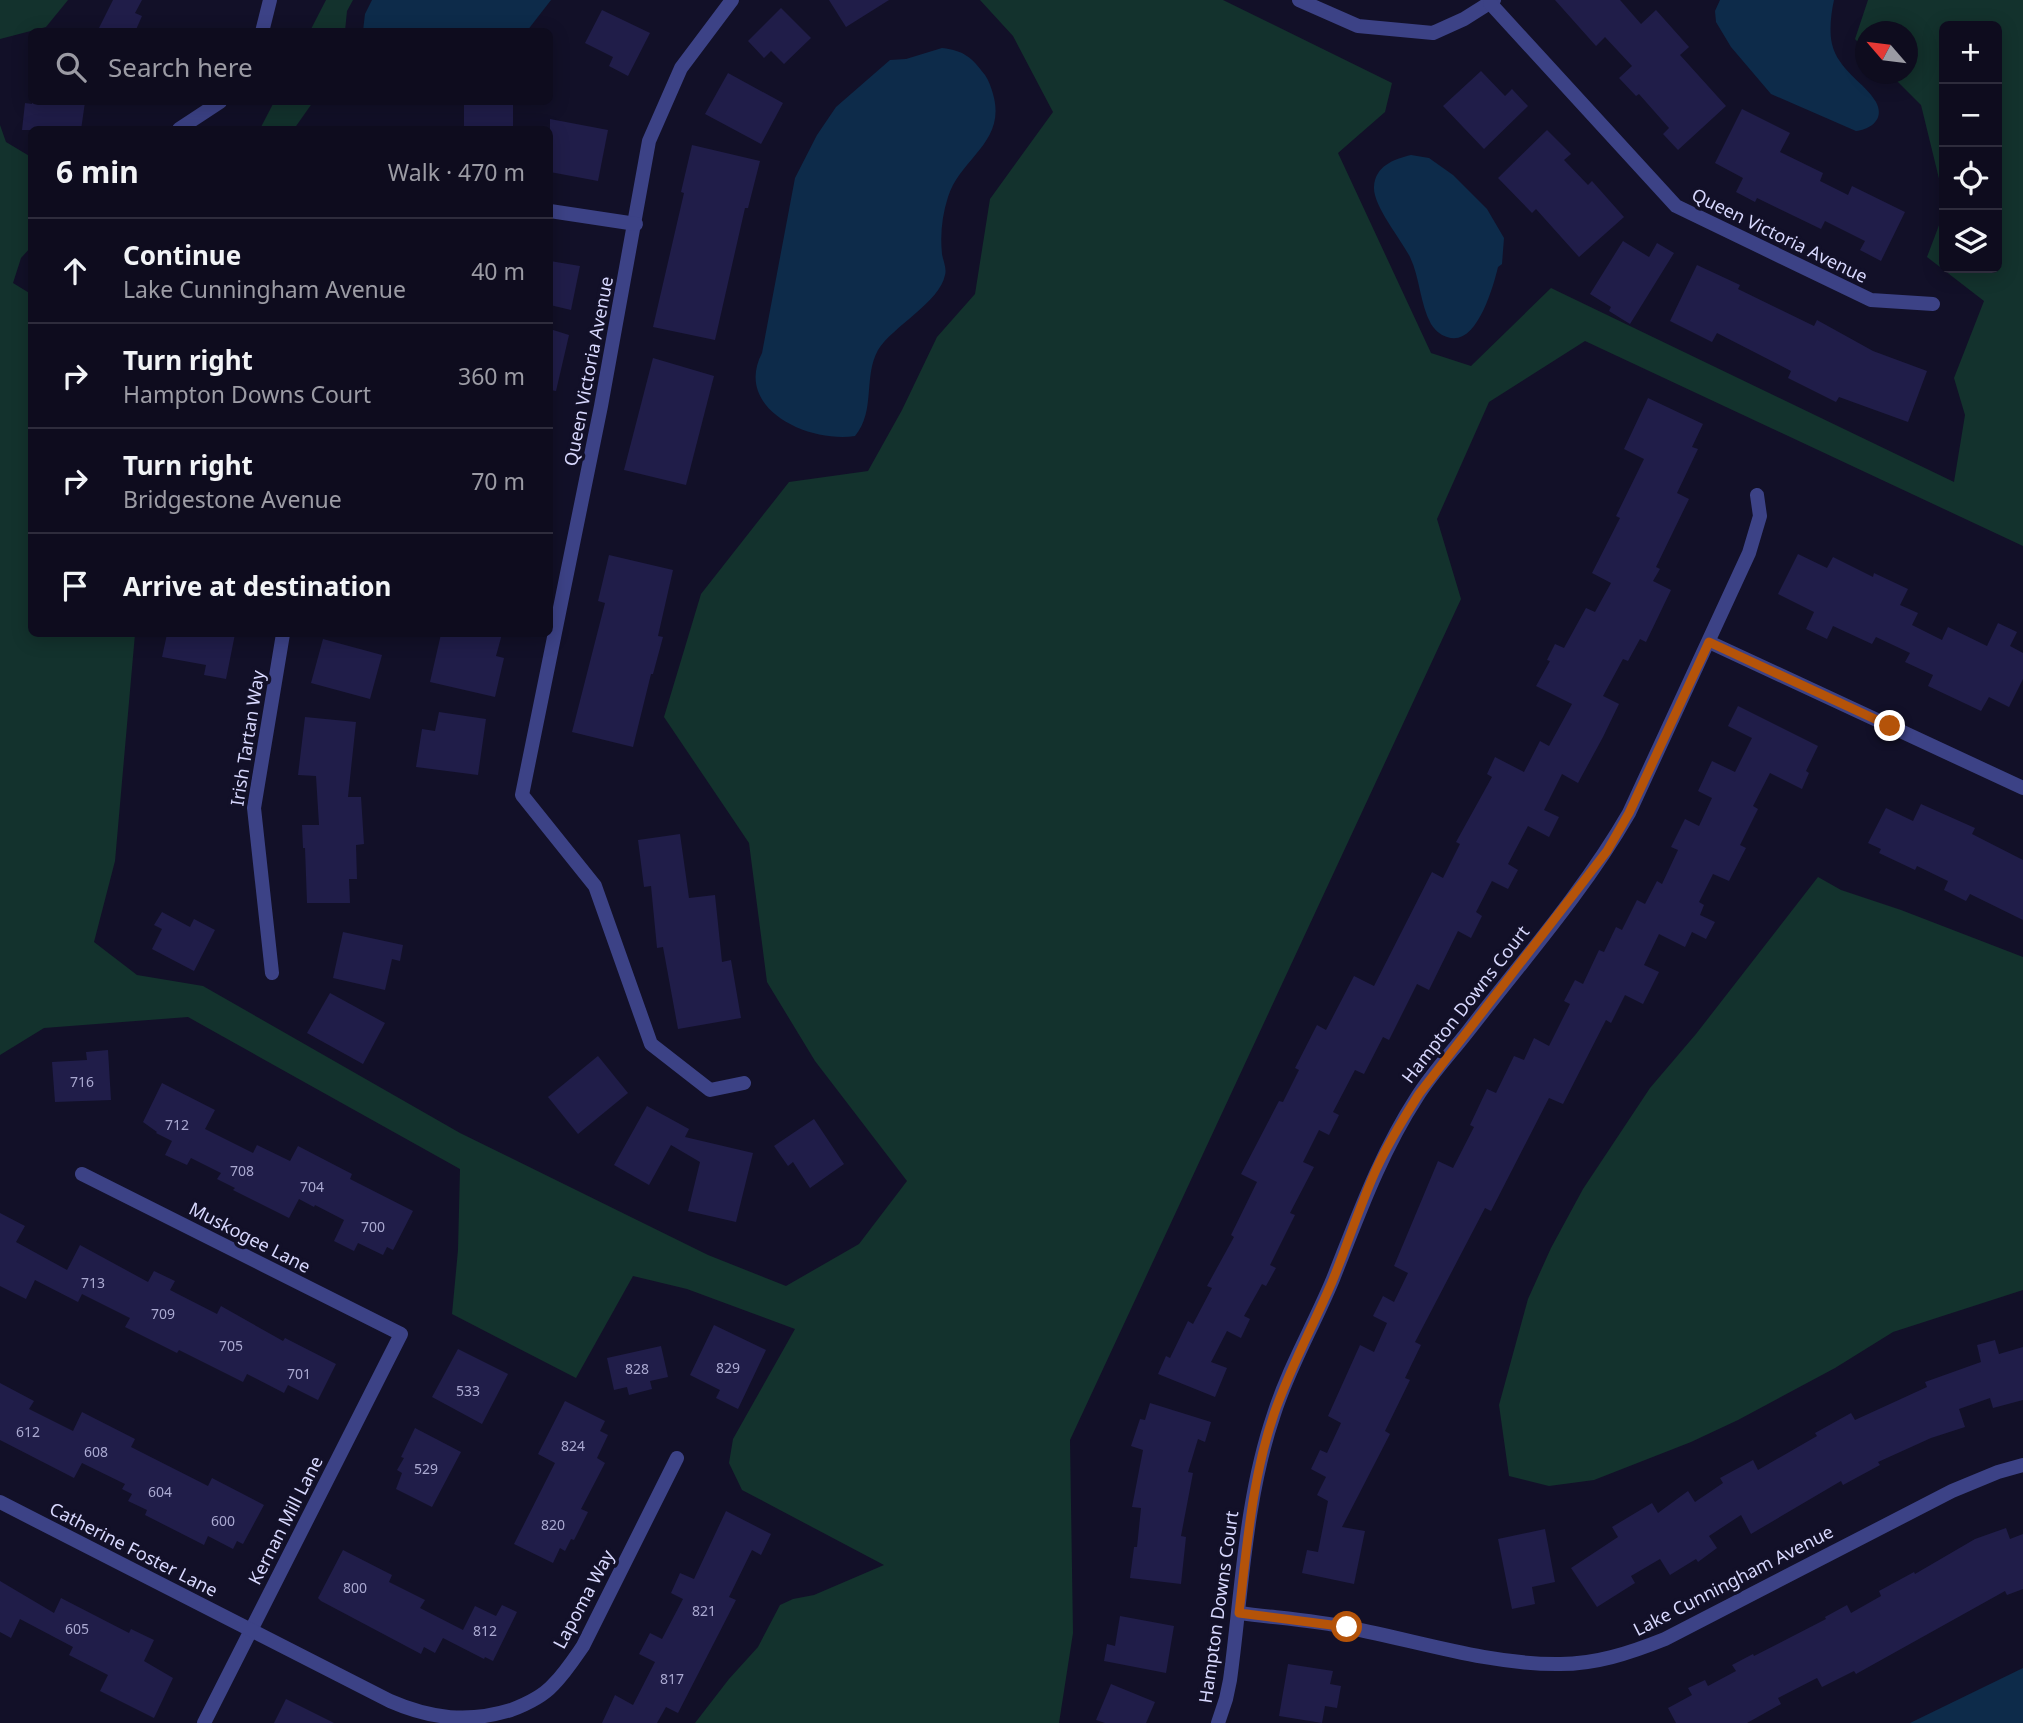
<!DOCTYPE html>
<meta charset="utf-8">
<style>
body{margin:0;font-family:"Noto Sans",sans-serif;background:#171527;color:#f1f3f6}
.controls{position:absolute;right:21px;top:21px;display:grid;overflow:hidden;border-radius:10px;box-shadow:0 4px 18px #0003}
.controls button{width:63px;height:63px;display:grid;place-items:center;padding:0;border:0;border-bottom:2px solid #2e2c3c;background:#0e0c1e;color:#f1f3f6;font:35px sans-serif}
.compass{position:absolute;left:1855px;top:21px;width:63px;height:63px;border-radius:50%;background:#0e0c1e;box-shadow:0 4px 18px #0003;rotate:298deg}
.stop{position:absolute;width:21px;height:21px;margin:-16px;border:5px solid #b45309;border-radius:50%;background:#fff}
.stop.end{background:#b45309;border-color:#fff;box-shadow:0 2px 7px #0008}
.list{margin:0;padding:0;list-style:none}
h2{display:flex;justify-content:space-between;align-items:center;height:91px;margin:0;padding:0 28px;font-size:30px}
h2 small{font-size:23px;font-weight:400;color:#9b9ba4}
.list li{display:grid;grid-template-columns:46px 1fr auto;gap:21px;align-items:center;box-sizing:border-box;height:105px;padding:0 28px;border-top:2px solid #2e2c3c}
.list b{display:block;font-size:26px;white-space:nowrap}
.list p{margin:0;font-size:23px;white-space:nowrap;color:#9b9ba4}
.list em{font-size:23px;font-style:normal;color:#9b9ba4}
.icon{flex:none;width:38px;height:38px;fill:none;stroke:currentColor;stroke-width:2;stroke-linecap:round;stroke-linejoin:round}
.map{position:relative;flex:none;width:2023px;height:1723px;overflow:hidden}
.search{position:absolute;background:#0e0c1e;box-shadow:0 4px 18px #0003;left:28px;top:28px;width:525px;height:77px;display:flex;align-items:center;gap:18px;box-sizing:border-box;padding:0 24px;border-radius:10px;color:#9b9ba4;font-size:26px}
.panel{position:absolute;background:#0e0c1e;box-shadow:0 4px 18px #0003;left:28px;top:126px;width:525px;height:511px;border-radius:10px}
.map>svg:first-child{display:block}
.green{fill:#13322d}
.water{fill:#0d2b4a}
.building{fill:#201d49}
.lines{fill:none;stroke-linecap:round;stroke-linejoin:round}
.street{stroke:#3c4286;stroke-width:14}
.route{stroke:#b45309;stroke-width:9}
.labels{text-anchor:middle;dominant-baseline:central;stroke-width:7;stroke-linejoin:round;paint-order:stroke}
.number-label{font-size:14px;fill:#aaa9d1}
.street-label{font-size:18px;fill:#d8d8fe;stroke:#121028}
</style>
<div class="map">
<svg width="2023" height="1723" viewBox="0 0 2023 1723">
<rect width="100%" height="100%" fill="#121028"/>
<g class="green">
<path d="M0,0H68L46,27L0,39Z"/>
<path d="M326,0H353L347,11L345,31H310Z"/>
<path d="M980,0H1223L1392,83L1385,112L1338,153L1431,353L1471,366L1551,288L1954,482L1965,415L1954,378L1984,301L1927,257L1944,212V268H1997V26H1944V199L1921,105L1890,74H1908V32H1866L1865,49L1855,39L1868,0H2023V546L1585,341L1489,402L1437,519L1461,599L1070,1440L1073,1633L1059,1723H695L729,1679L758,1647L780,1605L793,1599L814,1595L884,1565L742,1490L729,1463L733,1439L795,1329L687,1289L633,1276L576,1378L452,1314L458,1250L460,1169L188,1017L44,1028L0,1055V125L6,142L31,157V247L21,258L13,283L31,294L32,634H135L115,861L94,942L137,975L203,986L460,1133L708,1255L786,1286L859,1244L907,1181L815,1061L767,982L749,843L664,717L701,594L789,482L868,471L902,410L937,337L975,294L990,199L1053,112L1013,36Z"/>
<path d="M274,102H313L294,129H260Z"/>
<path d="M1818,877L1841,890L1901,910L2023,957V1290L1893,1332L1835,1368L1738,1420L1691,1442L1594,1480L1549,1486L1509,1476L1499,1405L1528,1299L1551,1248L1583,1189L1650,1088L1696,1034Z"/>
</g>
<g class="water">
<path d="M372,0H551L527,31H363L365,14Z"/>
<path d="M1720,0H1834C1831,13 1829,31 1832,44C1838,70 1865,83 1876,102C1885,119 1871,129 1856,131L1771,94L1731,47L1716,22L1715,11Z"/>
<path d="M942,48C965,51 971,57 985,75C989,81 991,87 993,94C1007,142 960,158 948,197C942,216 940,234 942,254C943,260 947,269 945,275C940,302 892,327 878,350C863,377 876,411 855,436C809,443 733,409 762,353L795,178L817,135L836,107L890,60L906,59Z"/>
<path d="M1411,155L1429,158L1453,175L1487,209L1504,238L1502,264L1498,267C1493,288 1476,348 1447,337C1440,335 1435,330 1431,324C1420,304 1420,278 1410,257C1401,239 1373,206 1374,187C1375,166 1394,159 1411,155Z"/>
<path d="M2023,1668V1723H1910Z"/>
</g>
<g class="building">
<path d="M113,0H142L135,13L142,16L135,32H97Z"/>
<path d="M829,0H889L846,27Z"/>
<path d="M1555,0H1620L1641,24L1656,10L1689,47L1680,55L1726,106L1678,150L1663,134L1669,128L1639,94L1636,96L1619,78L1632,66L1605,37L1596,46Z"/>
<path d="M781,8L811,38L784,64L771,51L764,58L748,41Z"/>
<path d="M602,10L650,33L628,76L609,66L613,57L585,43Z"/>
<path d="M1481,71L1505,96L1512,89L1528,106L1484,149L1443,106Z"/>
<path d="M728,73L783,103L761,144L705,114Z"/>
<path d="M32,102H85L81,130H22L25,103L32,104Z"/>
<rect x="464" y="102" width="49" height="28"/>
<path d="M1742,109L1790,133L1780,152L1823,173L1820,181L1848,195L1852,186L1905,212L1881,261L1860,250L1865,241L1825,221L1821,229L1757,198L1755,202L1736,192L1743,178L1715,163Z"/>
<path d="M550,119L608,130L598,181L550,172Z"/>
<path d="M1547,130L1571,154L1564,160L1588,185L1592,181L1624,217L1579,257L1536,209L1532,213L1498,178Z"/>
<path d="M692,145L760,161L748,208H745L715,340L653,327L684,193L681,192Z"/>
<path d="M1623,241L1649,257L1657,243L1674,253L1630,324L1609,311L1611,307L1590,294Z"/>
<path d="M550,261L580,266L571,310L550,305Z"/>
<path d="M1697,265L1740,285L1738,289L1814,326L1817,320L1873,351L1927,371L1908,422L1839,397L1836,402L1788,378L1791,371L1717,333L1712,342L1670,321Z"/>
<path d="M550,329L569,335L556,391L550,390Z"/>
<path d="M653,358L714,376L686,485L624,470Z"/>
<path d="M1648,398L1703,424L1692,447L1698,449L1677,493L1689,499L1656,567L1660,569L1653,581L1671,590L1646,642L1640,639L1628,661L1623,659L1603,696L1619,704L1603,737L1578,783L1562,774L1544,810L1559,817L1549,837L1528,826L1508,864L1518,870L1508,889L1492,881L1476,912L1482,916L1471,938L1458,931L1429,990L1417,984L1389,1040L1383,1037L1364,1074L1355,1070L1333,1112L1339,1115L1329,1135L1319,1130L1303,1162L1314,1167L1290,1213L1295,1215L1270,1265L1276,1268L1266,1286L1262,1284L1244,1316L1250,1319L1241,1338L1227,1331L1211,1362L1227,1368L1215,1397L1158,1374L1166,1356L1170,1358L1188,1321L1193,1324L1212,1288L1207,1286L1234,1237L1231,1235L1257,1182L1241,1174L1279,1101L1283,1102L1299,1070L1295,1068L1317,1025L1326,1030L1354,976L1374,986L1432,872L1443,878L1460,844L1456,842L1492,777L1487,774L1495,757L1524,772L1540,741L1549,746L1572,704L1536,686L1550,661L1547,660L1555,644L1564,648L1586,608L1595,612L1611,583L1592,573L1620,518L1616,516L1644,459L1624,449Z"/>
<path d="M1798,554L1827,568L1833,557L1873,577L1874,573L1908,589L1900,605L1918,613L1912,625L1942,640L1948,627L1987,646L1998,623L2017,632L2010,646L2023,653V679L2009,707L1989,697L1981,711L1928,686L1933,675L1905,662L1910,653L1876,637L1872,644L1833,626L1827,639L1806,629L1814,612L1778,594Z"/>
<path d="M609,555L673,570L658,636L663,637L653,674H651L633,747L572,732L605,603L598,601Z"/>
<path d="M167,634H235L226,679L204,675L206,665L162,657Z"/>
<path d="M441,634H502L496,656L504,658L495,697L430,682Z"/>
<path d="M323,639L382,655L370,699L311,683Z"/>
<path d="M1738,706L1818,746L1806,771L1809,773L1802,789L1770,773L1753,806L1758,809L1740,845L1746,848L1729,881L1713,874L1699,902L1704,905L1700,915L1715,922L1706,939L1692,932L1685,947L1659,934L1644,965L1659,972L1643,1004L1625,995L1611,1023L1606,1020L1563,1104L1549,1098L1491,1211L1485,1208L1415,1342L1421,1345L1405,1378L1410,1380L1385,1431L1390,1434L1342,1527L1365,1531L1354,1584L1302,1573L1307,1550L1318,1552L1328,1501L1317,1495L1326,1477L1311,1469L1320,1450L1327,1453L1341,1423L1328,1416L1360,1345L1374,1352L1387,1323L1373,1316L1383,1296L1394,1302L1408,1273L1394,1266L1438,1161L1453,1168L1474,1127L1470,1125L1487,1089L1496,1093L1514,1056L1524,1060L1534,1038L1549,1046L1570,1004L1564,1001L1575,980L1583,984L1599,950L1604,952L1616,927L1622,930L1637,900L1645,904L1657,881L1662,884L1678,850L1671,847L1685,819L1699,826L1712,798L1698,791L1712,761L1735,772L1752,738L1728,726Z"/>
<path d="M439,712L486,719L478,775L416,767L422,729L435,731Z"/>
<path d="M305,717L356,722L348,797H361L364,844L356,845L357,879H349L350,903H307L305,848H303L302,825H319L316,776L298,775Z"/>
<path d="M1921,804L1975,828L1972,834L2023,860V920L1970,894L1966,901L1944,890L1948,881L1917,866L1915,870L1879,853L1881,849L1868,843L1886,808L1913,821Z"/>
<path d="M680,834L689,898L715,895L722,962L731,960L741,1018L678,1029L663,947L657,948L651,886L644,887L638,840Z"/>
<path d="M162,912L190,927L194,919L215,930L194,971L152,949L162,929L154,925Z"/>
<path d="M343,932L403,945L400,961L392,959L385,990L333,978Z"/>
<path d="M330,993L385,1023L363,1064L307,1033Z"/>
<path d="M108,1050L111,1100L55,1102L52,1062L87,1060L86,1052Z"/>
<path d="M598,1056L628,1093L578,1134L548,1097Z"/>
<path d="M162,1083L215,1110L205,1129L253,1153L257,1145L290,1161L298,1146L352,1174L350,1179L413,1211L393,1250L387,1247L383,1255L358,1243L354,1251L334,1241L344,1220L315,1205L314,1207L299,1199L289,1218L233,1190L235,1188L217,1179L221,1173L191,1158L187,1165L165,1155L172,1141L156,1133L157,1132L143,1122Z"/>
<path d="M647,1106L689,1129L685,1137L753,1153L736,1222L688,1211L700,1162L671,1145L649,1185L614,1165Z"/>
<path d="M814,1119L844,1164L810,1188L793,1162L788,1166L774,1146Z"/>
<path d="M0,1213L25,1226L16,1242L67,1270L80,1245L148,1282L154,1271L175,1281L170,1290L217,1314L221,1306L283,1341L285,1338L336,1364L318,1400L288,1385L284,1393L247,1374L243,1382L179,1350L177,1353L125,1327L130,1318L82,1294L78,1302L35,1280L26,1299L0,1286Z"/>
<path d="M714,1325L766,1350L738,1409L716,1398L720,1390L690,1375Z"/>
<path d="M1995,1340L1999,1354L2023,1347V1400L1993,1408L1990,1398L1959,1409L1965,1427L1931,1438L1878,1462L1880,1465L1843,1485L1841,1481L1751,1534L1741,1515L1709,1536L1717,1548L1698,1562L1696,1559L1670,1575L1660,1559L1631,1576L1635,1583L1597,1607L1571,1568L1618,1537L1612,1527L1652,1503L1658,1513L1688,1491L1695,1502L1723,1483L1720,1478L1753,1460L1758,1470L1817,1436L1815,1433L1851,1413L1855,1420L1927,1387L1925,1382L1981,1362L1977,1345Z"/>
<path d="M661,1346L668,1377L650,1381L652,1389L629,1395L627,1387L614,1390L607,1358Z"/>
<path d="M458,1349L508,1374L482,1424L432,1397Z"/>
<path d="M0,1383L34,1401L29,1409L73,1431L82,1412L135,1439L131,1447L208,1486L212,1478L264,1505L243,1544L237,1541L233,1549L208,1536L204,1545L145,1515L147,1510L128,1501L132,1494L122,1489L125,1484L82,1463L74,1478L0,1440Z"/>
<path d="M565,1401L605,1421L600,1431L608,1435L597,1458L605,1463L581,1509L588,1512L574,1540L571,1539L565,1551L560,1548L553,1563L514,1544L555,1463L538,1454Z"/>
<path d="M1150,1403L1211,1422L1205,1442L1198,1439L1188,1472L1193,1473L1181,1536L1186,1537L1181,1584L1130,1578L1134,1547H1137L1141,1508L1132,1507L1143,1450L1131,1446L1140,1419L1145,1420Z"/>
<path d="M415,1428L461,1452L432,1507L396,1489L402,1473L397,1470L404,1458L401,1457Z"/>
<path d="M726,1511L771,1534L761,1555L752,1550L729,1597L736,1600L678,1713L666,1707L657,1723H602L615,1695L633,1705L655,1662L639,1654L650,1633L662,1639L683,1599L671,1593L680,1573L694,1579Z"/>
<path d="M2006,1528L2010,1539L2023,1534V1589L2007,1595L2005,1591L1856,1674L1854,1671L1822,1687L1817,1678L1778,1698L1781,1704L1747,1723H1676L1668,1708L1692,1695L1688,1688L1705,1680L1708,1686L1736,1671L1732,1665L1753,1654L1754,1656L1826,1619L1825,1617L1847,1605L1851,1613L1881,1596L1879,1591L1914,1572L1915,1574L1975,1539Z"/>
<path d="M1545,1529L1555,1582L1532,1587L1535,1604L1512,1609L1498,1539Z"/>
<path d="M343,1550L392,1575L389,1582L425,1600L420,1608L463,1630L475,1606L496,1616L502,1605L517,1612L493,1661L485,1657L484,1659L443,1638L435,1653L424,1647L421,1654L321,1601L318,1598Z"/>
<path d="M0,1581L54,1613L61,1598L129,1633L131,1629L154,1640L144,1661L173,1678L154,1718L100,1691L108,1675L69,1655L73,1647L20,1619L11,1638L0,1632Z"/>
<path d="M1120,1616L1174,1626L1166,1673L1104,1661L1107,1644L1115,1646Z"/>
<path d="M1288,1664L1333,1671L1330,1684L1341,1686L1337,1708L1325,1706L1322,1723L1279,1716Z"/>
<path d="M1111,1684L1155,1702L1146,1723H1105L1096,1720Z"/>
<path d="M286,1699L334,1723H274Z"/>
</g>
<g class="lines">
<g class="street">
<path d="M732,0L681,68L649,141L601,406L522,795L595,886L651,1044L710,1090L744,1083"/>
<path d="M1299,0L1358,26L1433,33L1464,19L1494,0"/>
<path d="M1490,3L1676,206L1871,300L1933,304"/>
<path d="M262,32L270,0"/>
<path d="M179,129L220,102"/>
<path d="M550,211L636,224"/>
<path d="M1709,642L2023,788"/>
<path d="M272,973L254,808L283,634"/>
<path d="M82,1174L401,1334L204,1723"/>
<path d="M0,1502L390,1701C431,1719 469,1723 511,1710C527,1704 542,1697 553,1685C565,1673 574,1659 583,1646L677,1458"/>
<path d="M1239,1613C1276,1618 1314,1620 1350,1628C1418,1641 1487,1664 1556,1664C1594,1665 1630,1653 1665,1639L1952,1491L1998,1472L2023,1465"/>
<path d="M1218,1723L1226,1699L1230,1680C1242,1592 1245,1499 1274,1414C1289,1367 1314,1325 1333,1279C1358,1216 1380,1154 1417,1097C1432,1073 1452,1052 1469,1030C1524,959 1584,891 1629,813L1749,553L1760,516L1757,495"/>
</g>
</g>
<g class="lines">
<path class="route" d="M1347,1627L1239,1613C1247,1546 1252,1478 1274,1414C1290,1368 1313,1326 1332,1282C1347,1246 1359,1208 1375,1172C1387,1145 1403,1119 1419,1094L1607,851L1629,813L1709,642L1890,726"/>
</g>
<g class="labels">
<g class="number-label">
<text x="82" y="1081">716</text>
<text x="177" y="1124">712</text>
<text x="242" y="1170">708</text>
<text x="312" y="1186">704</text>
<text x="373" y="1226">700</text>
<text x="93" y="1282">713</text>
<text x="163" y="1313">709</text>
<text x="231" y="1345">705</text>
<text x="728" y="1367">829</text>
<text x="637" y="1368">828</text>
<text x="299" y="1373">701</text>
<text x="468" y="1390">533</text>
<text x="28" y="1431">612</text>
<text x="573" y="1445">824</text>
<text x="96" y="1451">608</text>
<text x="426" y="1468">529</text>
<text x="160" y="1491">604</text>
<text x="223" y="1520">600</text>
<text x="553" y="1524">820</text>
<text x="355" y="1587">800</text>
<text x="704" y="1610">821</text>
<text x="77" y="1628">605</text>
<text x="485" y="1630">812</text>
<text x="672" y="1678">817</text>
</g>
<g class="street-label">
<text transform="translate(1780 235) rotate(26)">Queen Victoria Avenue</text>
<text transform="translate(588 371) rotate(-79)">Queen Victoria Avenue</text>
<text transform="translate(247 738) rotate(-81)">Irish Tartan Way</text>
<text transform="translate(1465 1004) rotate(-52)">Hampton Downs Court</text>
<text transform="translate(250 1237) rotate(27)">Muskogee Lane</text>
<text transform="translate(285 1520) rotate(-63)">Kernan Mill Lane</text>
<text transform="translate(134 1549) rotate(27)">Catherine Foster Lane</text>
<text transform="translate(1733 1580) rotate(-27)">Lake Cunningham Avenue</text>
<text transform="translate(583 1599) rotate(-62)">Lapoma Way</text>
<text transform="translate(1218 1607) rotate(-82)">Hampton Downs Court</text>
</g>
</g>
</svg>
<div class="controls">
<button>+</button>
<button>−</button>
<button><svg class="icon" aria-label="locate" viewBox="0 0 24 24"><circle cx="12" cy="12" r="6"/><path d="M12 2v4M12 18v4M2 12h4M18 12h4"/></svg></button>
<button><svg class="icon" aria-label="layers" viewBox="0 0 24 24"><path d="M12 4l9 5-9 5-9-5zM3 14l9 5 9-5"/></svg></button>
</div>
<svg class="compass" viewBox="-18 -18 36 36"><path d="M0-13l5 13h-10z" fill="#e53935"/><path d="M0 13l5-13h-10z" fill="#9b9ba4"/></svg>
<div class="stop" style="left:1347px;top:1627px"></div>
<div class="stop end" style="left:1890px;top:726px"></div>
<div class="search"><svg class="icon" aria-label="search" viewBox="0 0 24 24"><circle cx="10" cy="10" r="6"/><path d="M15 15l6 6"/></svg>Search here</div>
<section class="panel">
<h2>6 min<small>Walk · 470 m</small></h2>
<ul class="list">
<li><svg class="icon" aria-label="ahead" viewBox="0 0 24 24"><path d="M12 20V5M6 11l6-6 6 6"/></svg><div><b>Continue</b><p>Lake Cunningham Avenue</p></div><em>40 m</em></li>
<li><svg class="icon" aria-label="right" viewBox="0 0 24 24"><path d="M7 20v-9h11M14 6l5 5-5 5"/></svg><div><b>Turn right</b><p>Hampton Downs Court</p></div><em>360 m</em></li>
<li><svg class="icon" aria-label="right" viewBox="0 0 24 24"><path d="M7 20v-9h11M14 6l5 5-5 5"/></svg><div><b>Turn right</b><p>Bridgestone Avenue</p></div><em>70 m</em></li>
<li><svg class="icon" aria-label="arrive" viewBox="0 0 24 24"><path d="M6 21V4h12l-3 4 3 4H6"/></svg><div><b>Arrive at destination</b></div></li>
</ul>
</section>
</div>
